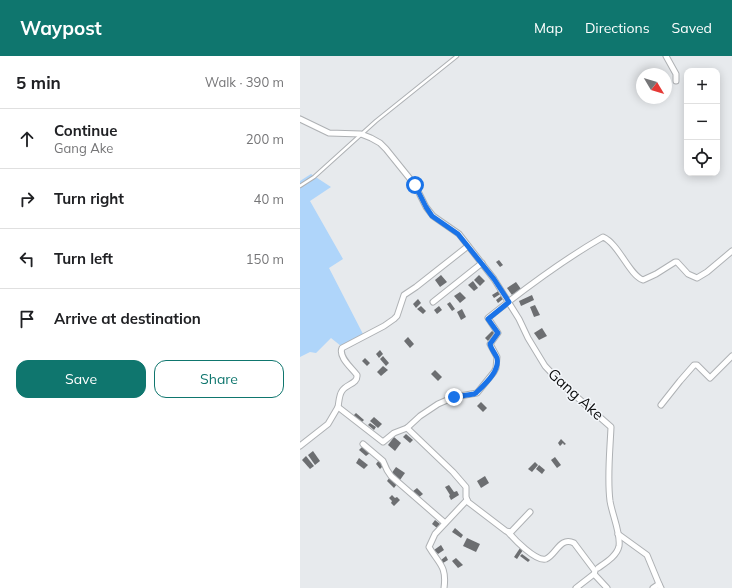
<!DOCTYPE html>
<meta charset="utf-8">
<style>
body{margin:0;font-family:Mulish,sans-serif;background:#f6f6f6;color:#202124}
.controls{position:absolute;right:12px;top:12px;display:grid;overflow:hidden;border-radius:8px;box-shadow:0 2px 10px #0003}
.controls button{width:36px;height:36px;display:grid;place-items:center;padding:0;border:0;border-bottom:1px solid #e0e0e0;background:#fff;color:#202124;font:20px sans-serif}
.compass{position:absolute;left:336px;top:12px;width:36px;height:36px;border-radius:50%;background:#fff;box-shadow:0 2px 10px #0003;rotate:128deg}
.stop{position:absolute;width:12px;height:12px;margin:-9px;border:3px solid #1a73e8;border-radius:50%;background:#fff}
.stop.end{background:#1a73e8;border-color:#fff;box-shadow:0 1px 4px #0008}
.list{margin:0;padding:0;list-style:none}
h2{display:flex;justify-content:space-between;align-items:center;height:52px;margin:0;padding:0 16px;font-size:17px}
h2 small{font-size:13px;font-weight:400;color:#757577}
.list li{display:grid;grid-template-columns:26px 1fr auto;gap:12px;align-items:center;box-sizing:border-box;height:60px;padding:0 16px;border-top:1px solid #e0e0e0}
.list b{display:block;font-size:15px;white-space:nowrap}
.list p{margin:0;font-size:13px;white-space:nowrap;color:#757577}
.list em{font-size:13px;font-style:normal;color:#757577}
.actions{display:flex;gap:8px;padding:12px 16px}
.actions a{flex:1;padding:9px 0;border:1px solid #0f766e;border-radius:12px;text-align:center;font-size:14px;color:#0f766e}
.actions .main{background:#0f766e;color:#fff}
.icon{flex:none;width:22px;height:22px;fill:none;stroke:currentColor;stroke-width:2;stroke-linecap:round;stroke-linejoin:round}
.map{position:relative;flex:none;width:432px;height:532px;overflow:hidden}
header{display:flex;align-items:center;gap:24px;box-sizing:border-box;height:56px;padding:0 20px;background:#0f766e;color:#fff}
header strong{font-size:19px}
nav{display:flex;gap:22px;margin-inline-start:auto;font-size:14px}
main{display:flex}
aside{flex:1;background:#fff}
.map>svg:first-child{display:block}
.green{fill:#afd5fa}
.building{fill:#6c6e71}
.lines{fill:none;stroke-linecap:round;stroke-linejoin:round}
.service-casing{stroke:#aeb1b4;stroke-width:4.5}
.minor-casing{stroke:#aeb1b4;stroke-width:7}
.service{stroke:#fff;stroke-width:2.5}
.minor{stroke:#fff;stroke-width:5}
.route{stroke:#1a73e8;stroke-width:5}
.labels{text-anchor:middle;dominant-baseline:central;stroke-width:3;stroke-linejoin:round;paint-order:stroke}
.street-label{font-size:15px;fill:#0c0d0e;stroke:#f4f7fb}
</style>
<header>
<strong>Waypost</strong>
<nav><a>Map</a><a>Directions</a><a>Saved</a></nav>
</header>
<main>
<aside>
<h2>5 min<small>Walk · 390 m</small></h2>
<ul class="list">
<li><svg class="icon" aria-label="ahead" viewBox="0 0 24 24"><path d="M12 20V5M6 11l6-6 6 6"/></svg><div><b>Continue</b><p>Gang Ake</p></div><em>200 m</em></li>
<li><svg class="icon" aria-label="right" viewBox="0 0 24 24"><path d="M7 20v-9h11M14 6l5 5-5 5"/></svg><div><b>Turn right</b></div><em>40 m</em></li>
<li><svg class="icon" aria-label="left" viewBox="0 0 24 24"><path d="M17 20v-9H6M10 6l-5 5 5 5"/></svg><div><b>Turn left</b></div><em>150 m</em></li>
<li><svg class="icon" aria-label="arrive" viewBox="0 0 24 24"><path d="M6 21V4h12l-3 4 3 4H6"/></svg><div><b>Arrive at destination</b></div></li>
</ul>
<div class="actions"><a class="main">Save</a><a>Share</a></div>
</aside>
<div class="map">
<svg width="432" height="532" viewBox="0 0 432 532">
<rect width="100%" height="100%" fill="#e7eaed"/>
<path class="green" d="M11,118L31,131L10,145L43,203L29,212L63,278L41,290L31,282L16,297L10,296L0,301V125Z"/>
<g class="building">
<path d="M199,204L203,209L200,211L196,206Z"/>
<path d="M141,219L147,226L140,231L135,224Z"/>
<path d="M179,219L185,225L180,230L174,224Z"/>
<path d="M173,225L178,232L174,235L168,229Z"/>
<path d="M216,226L221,233L212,239L207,232Z"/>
<path d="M200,234L202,237L194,242L192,239Z"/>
<path d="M160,236L166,242L160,247L154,240Z"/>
<path d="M232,239L234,244L221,250L219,245Z"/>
<path d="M201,240L203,243L198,247L196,244Z"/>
<path d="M118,243L121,247L116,252L113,248Z"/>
<path d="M150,246L155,253L152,255L147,248Z"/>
<path d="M235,249L240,259L234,261L230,251Z"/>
<path d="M121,250L126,255L123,258L117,253Z"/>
<path d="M139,250L142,254L137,258L134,254Z"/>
<path d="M162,253L166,261L161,264L157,256Z"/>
<path d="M242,272L247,280L239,284L234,277Z"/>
<path d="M192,275L195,277L188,285L185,282Z"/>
<path d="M108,281L114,288L110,292L104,285Z"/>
<path d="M80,294L83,298L79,302L76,298Z"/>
<path d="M83,300L89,307L86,310L80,303Z"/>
<path d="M65,302L70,307L67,310L62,305Z"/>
<path d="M83,310L88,314L81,320L77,316Z"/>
<path d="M135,314L142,321L138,325L131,318Z"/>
<path d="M181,346L187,352L183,356L177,350Z"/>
<path d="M56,357L64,364L61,367L53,360Z"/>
<path d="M74,361L82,368L78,372L70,365Z"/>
<path d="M70,367L76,371L74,374L68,369Z"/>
<path d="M106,378L113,384L110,387L103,381Z"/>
<path d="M94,381L101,387L95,395L88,389Z"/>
<path d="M261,383L266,388L264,389L263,387L260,390L258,387Z"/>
<path d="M63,390L70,397L66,400L59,394Z"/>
<path d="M13,395L20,405L15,409L8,399Z"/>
<path d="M6,400L14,410L10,413L2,404Z"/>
<path d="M255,401L261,409L257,412L251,404Z"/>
<path d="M59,402L68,409L64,413L56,407Z"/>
<path d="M79,404L84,409L80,413L76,408Z"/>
<path d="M235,406L238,409L232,416L228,413Z"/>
<path d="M239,409L245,414L242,418L236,413Z"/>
<path d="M96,411L105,417L100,424L91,418Z"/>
<path d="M185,420L189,427L181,432L177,425Z"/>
<path d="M90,421L97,428L94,432L87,425Z"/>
<path d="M149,429L154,436L157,435L159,439L151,444L149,440L150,439L145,431Z"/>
<path d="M117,432L123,438L118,442L112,436Z"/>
<path d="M92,439L95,442L97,441L100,444L94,450L91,447L92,445L89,442Z"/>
<path d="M135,464L140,468L137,472L132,468Z"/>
<path d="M155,472L163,479L161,482L152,476Z"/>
<path d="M167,482L180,488L176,496L163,490Z"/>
<path d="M141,489L144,494L138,498L134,494Z"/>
<path d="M220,492L223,494L217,503L214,501Z"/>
<path d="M222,498L230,504L228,506L220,500Z"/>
<path d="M146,500L148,504L143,507L141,504Z"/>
<path d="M156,502L163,509L158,512L152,505Z"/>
</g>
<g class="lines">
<defs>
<path id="service" d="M0,130L14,121L76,65L157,0"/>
<g id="minor">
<path d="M366,0L376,18V25"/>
<path d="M0,63L29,77L61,78L71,82L80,87L86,93L115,129L126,151L133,160L159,178L194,223L219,263L228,282L245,310L262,328L311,371C310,395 307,421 310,445C312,458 321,478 319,490C317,500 305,507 298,512"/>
<path d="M133,246L182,207"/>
<path d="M361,349L380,325L394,309H397L410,322L432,300"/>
<path d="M38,351C39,346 39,339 42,335C46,328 58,328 57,319C52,312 38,301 42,292L84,270L94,263L97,260L104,239L116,231L168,190"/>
<path d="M107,372L153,416L166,431V441L168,446L206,475L211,476L230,456"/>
<path d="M63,388L83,405L87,414L91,420L145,467"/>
<path d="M0,390L28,368L38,351L83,386L94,377L107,372L120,360L138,348L154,341L177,337L194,316L196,312L197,301L190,288L198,277L188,262C224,233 263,204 303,181C319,188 329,219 343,224L356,218L375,206H377L388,218L397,222L407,216L432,195"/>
<path d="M208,476C214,483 236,506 246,503C256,499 260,480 274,487L295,515L294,518L276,532"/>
<path d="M318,478L347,499L359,528"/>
<path d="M294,518L307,532"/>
<path d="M144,532C147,510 139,508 129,491L135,478L167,444"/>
<path d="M353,532L359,528L361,532"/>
</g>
</defs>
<use href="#service" class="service-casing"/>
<use href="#minor" class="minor-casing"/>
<use href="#service" class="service"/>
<use href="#minor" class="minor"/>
</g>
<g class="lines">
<path class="route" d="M115,129L126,151L132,160L158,178L194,223L209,246L188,263L198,277L190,288C191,293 195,297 197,302C200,315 185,328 176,337L174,338L154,341"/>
</g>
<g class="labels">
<g class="street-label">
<text transform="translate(276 338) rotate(42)">Gang Ake</text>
</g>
</g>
</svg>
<div class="controls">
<button>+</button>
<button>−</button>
<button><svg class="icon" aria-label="locate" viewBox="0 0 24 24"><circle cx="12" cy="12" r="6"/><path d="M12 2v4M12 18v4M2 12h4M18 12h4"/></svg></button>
</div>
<svg class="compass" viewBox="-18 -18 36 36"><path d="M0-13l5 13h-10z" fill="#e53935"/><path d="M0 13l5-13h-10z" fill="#757577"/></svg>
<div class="stop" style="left:115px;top:129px"></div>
<div class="stop end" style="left:154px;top:341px"></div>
</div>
</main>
